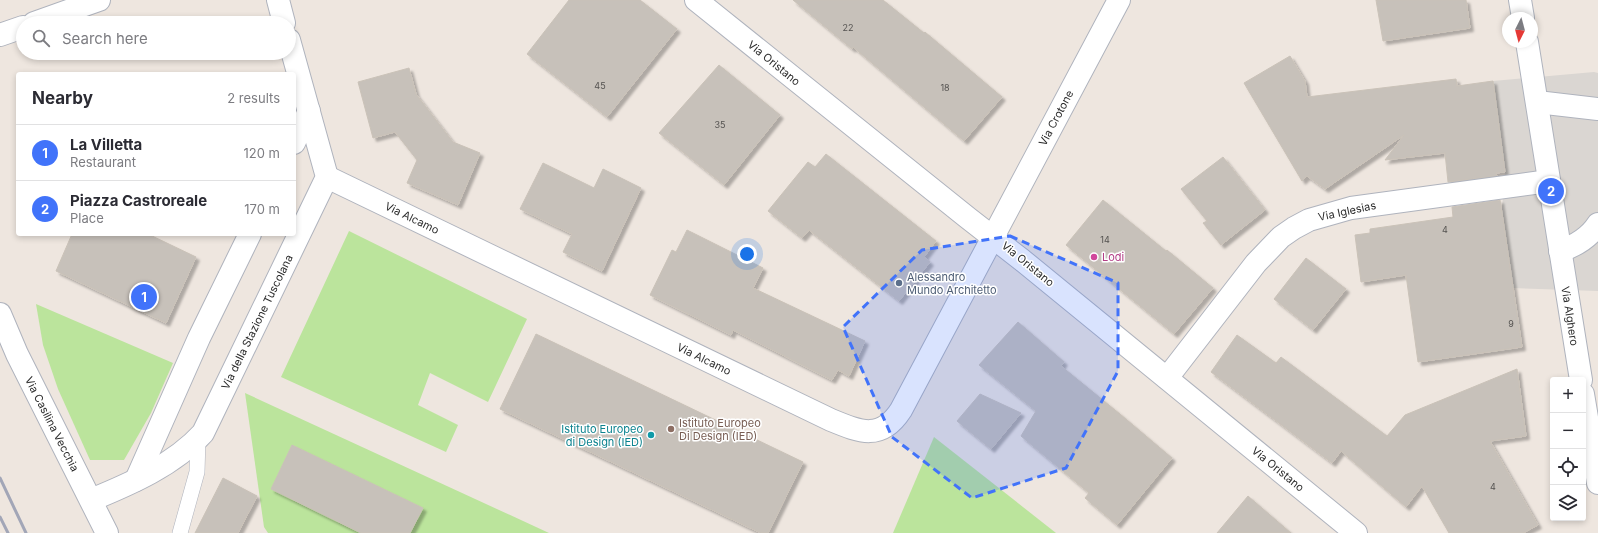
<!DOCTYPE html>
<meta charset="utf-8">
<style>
body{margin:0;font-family:Inter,sans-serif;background:#f7f7f7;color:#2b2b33}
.controls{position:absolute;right:12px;bottom:12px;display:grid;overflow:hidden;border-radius:4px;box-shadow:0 2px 6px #0003}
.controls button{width:36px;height:36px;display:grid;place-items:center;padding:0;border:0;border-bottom:1px solid #e1e1e2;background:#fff;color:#2b2b33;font:20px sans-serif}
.compass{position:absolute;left:1502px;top:12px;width:36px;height:36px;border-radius:50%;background:#fff;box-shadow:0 2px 6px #0003;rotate:186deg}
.you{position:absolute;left:747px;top:254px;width:14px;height:14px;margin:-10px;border:3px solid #fff;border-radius:50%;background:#1a73e8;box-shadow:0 0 0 6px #1a73e833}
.badge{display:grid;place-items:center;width:26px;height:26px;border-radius:50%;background:#4173fa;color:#fff;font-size:13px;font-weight:700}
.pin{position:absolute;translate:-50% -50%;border:2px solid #fff;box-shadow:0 1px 4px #0006}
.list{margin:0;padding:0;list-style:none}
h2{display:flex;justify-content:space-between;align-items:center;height:52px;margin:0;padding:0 16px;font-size:17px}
h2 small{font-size:13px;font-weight:400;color:#7c7c81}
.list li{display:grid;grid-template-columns:26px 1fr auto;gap:12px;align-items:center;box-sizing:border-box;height:56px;padding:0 16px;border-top:1px solid #e1e1e2}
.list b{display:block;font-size:15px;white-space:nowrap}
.list p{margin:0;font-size:13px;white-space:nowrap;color:#7c7c81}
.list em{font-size:13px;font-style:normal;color:#7c7c81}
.icon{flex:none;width:22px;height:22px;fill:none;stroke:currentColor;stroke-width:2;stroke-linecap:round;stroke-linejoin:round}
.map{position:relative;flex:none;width:1598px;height:533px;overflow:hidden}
.search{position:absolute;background:#fff;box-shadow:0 2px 6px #0003;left:16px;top:16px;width:280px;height:44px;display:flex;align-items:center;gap:10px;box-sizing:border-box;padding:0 14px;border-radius:22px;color:#7c7c81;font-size:15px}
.panel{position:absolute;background:#fff;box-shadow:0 2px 6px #0003;left:16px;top:72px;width:280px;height:164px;border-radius:4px}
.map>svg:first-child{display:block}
.green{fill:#bbe49c}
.plaza{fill:#dad6d2}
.building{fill:#c7c1ba;stroke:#cac2b8;filter:url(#shadow)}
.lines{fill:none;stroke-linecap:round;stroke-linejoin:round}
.service-casing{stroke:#afb3bd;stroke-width:16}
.minor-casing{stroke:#afb3bd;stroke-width:24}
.tertiary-casing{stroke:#afb3bd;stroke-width:24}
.secondary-casing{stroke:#afb3bd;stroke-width:24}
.service{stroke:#fff;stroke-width:15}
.minor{stroke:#fff;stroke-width:22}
.tertiary{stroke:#fff;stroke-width:22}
.secondary{stroke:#fff;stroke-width:22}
.rail{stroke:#a2a6b7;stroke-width:3}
.marked{fill:#4173fa;fill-opacity:0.2;stroke:#4173fa;stroke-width:3;stroke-dasharray:8 5;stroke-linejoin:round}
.hotel-dot{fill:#d1479c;stroke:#fff;stroke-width:1.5}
.service-dot{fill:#5c6f8a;stroke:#fff;stroke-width:1.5}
.education-dot{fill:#8d6e63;stroke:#fff;stroke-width:1.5}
.culture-dot{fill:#0f9aa8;stroke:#fff;stroke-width:1.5}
.labels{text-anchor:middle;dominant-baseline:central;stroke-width:3;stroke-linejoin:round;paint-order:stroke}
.number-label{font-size:9px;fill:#545250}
.street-label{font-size:11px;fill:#2d2d2d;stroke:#fff}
.hotel-label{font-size:11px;fill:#b23c85;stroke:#fff;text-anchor:start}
.service-label{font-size:11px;fill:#4e5e75;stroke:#fff;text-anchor:start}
.education-label{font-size:11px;fill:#785e54;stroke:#fff;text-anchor:start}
.culture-label{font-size:11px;fill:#0d838f;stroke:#fff;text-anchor:end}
</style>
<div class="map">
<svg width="1598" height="533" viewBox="0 0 1598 533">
<defs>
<filter id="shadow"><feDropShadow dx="3.5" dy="3.5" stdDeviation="1" flood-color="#0004"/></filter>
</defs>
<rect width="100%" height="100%" fill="#eee6df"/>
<g class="green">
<path d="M349,231L527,319L488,402L430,373L418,405L458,425L446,452L281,377Z"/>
<path d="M36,304L173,363L151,413L124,460H90L58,389L43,345Z"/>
<path d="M245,393L549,533H268L264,527Z"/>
<path d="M934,437L1056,533H893Z"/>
</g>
<path class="plaza" d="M1594,72L1598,73V291L1513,288L1502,210L1505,172L1493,81Z"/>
<g class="building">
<path d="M569,0H640L677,29L607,117L527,54Z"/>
<path d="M793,0H883L924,33L925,32L1002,97L964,141L853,47L852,49Z"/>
<path d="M1376,0H1466L1470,28L1383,41Z"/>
<path d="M1290,56L1305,81L1307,97L1456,79L1457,86L1493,81L1505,172L1496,173L1497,176L1448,182L1445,153L1385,160L1404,135L1325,189L1307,176L1302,181L1244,83Z"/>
<path d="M719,65L780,115L724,185L659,133Z"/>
<path d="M409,68L416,94L453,142L480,153L458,205L407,183L417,160L395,132L373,138L358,82Z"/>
<path d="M826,154L936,241L924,257L930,262L899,301L809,230L802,238L768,211L808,162L815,167Z"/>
<path d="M1223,157L1265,210L1221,245L1203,223L1207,221L1181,189Z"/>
<path d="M543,163L594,188L603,169L641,188L602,271L563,252L572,234L520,209Z"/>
<path d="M1103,200L1166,251L1167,250L1213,288L1174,334L1066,245Z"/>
<path d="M1500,200L1522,347L1418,362L1406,275L1361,282L1355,235L1370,233V229L1453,217L1452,207Z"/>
<path d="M687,230L763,268L753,288L865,341L849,376L838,370L832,380L733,330L731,335L650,295L672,250L676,252Z"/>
<path d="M72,234H148L196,257L166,323L56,271Z"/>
<path d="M1306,258L1346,289L1313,330L1274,299Z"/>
<path d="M1018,322L1064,362L1061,366L1120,414L1172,458L1117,525L1085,498L1089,493L1021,436L1036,411L979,365Z"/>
<path d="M536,334L803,462L768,533H761L500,409Z"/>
<path d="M1237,335L1276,363L1281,357L1387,436L1405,415L1517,369L1526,436L1490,441L1538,525L1523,533H1449L1422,486L1406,507L1341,451L1332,463L1211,372Z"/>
<path d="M980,394L1021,413L991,449L957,421Z"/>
<path d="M292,445L423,508L410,533H361L271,489Z"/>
<path d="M223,478L257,496L238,533H195Z"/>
<path d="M1248,496L1291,533H1217Z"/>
</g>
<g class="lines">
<defs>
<path id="service" d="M180,533L197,472L198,439"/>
<g id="minor">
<path d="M278,0L284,23"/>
<path d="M696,0L968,218L1022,260L1356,533"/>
<path d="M34,23L99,0"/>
<path d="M0,35L23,27"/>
<path d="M1537,102L1598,109"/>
<path d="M294,143L309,111"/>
<path d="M327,177L831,420C860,432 881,441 901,410L1119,0"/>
<path d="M1560,251C1575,246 1589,238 1598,224"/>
<path d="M1167,378L1256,263L1281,237L1294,228L1309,220L1351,208L1549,181"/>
<path d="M136,480L199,338L250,234"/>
<path d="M91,500C130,484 174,465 203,433L327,177L289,40"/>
</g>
<path id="tertiary" d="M0,314L17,354L107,533"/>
<g id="secondary">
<path d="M1520,0L1523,18"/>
<path d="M1527,42L1581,380"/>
<path d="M1583,394L1598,483"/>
</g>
</defs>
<use href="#service" class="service-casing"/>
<use href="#minor" class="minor-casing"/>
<use href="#tertiary" class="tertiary-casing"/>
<use href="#secondary" class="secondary-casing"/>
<use href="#service" class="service"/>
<use href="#minor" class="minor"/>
<use href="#tertiary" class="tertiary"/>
<use href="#secondary" class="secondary"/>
<g class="rail">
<path d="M0,478L26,533"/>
<path d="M0,517L8,533"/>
</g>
</g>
<path class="marked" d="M1010,236L1118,283V371L1066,468L972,498L892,437L843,327L922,250Z"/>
<circle class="hotel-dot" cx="1094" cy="257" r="4"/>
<circle class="service-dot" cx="899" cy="283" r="4"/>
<circle class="education-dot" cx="671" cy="429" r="4"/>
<circle class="culture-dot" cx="651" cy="435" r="4"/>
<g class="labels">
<g class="number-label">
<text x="848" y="27">22</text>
<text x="600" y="85">45</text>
<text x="945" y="87">18</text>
<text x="720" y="124">35</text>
<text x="1445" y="229">4</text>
<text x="1105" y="239">14</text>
<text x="1511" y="323">9</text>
<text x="1493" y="486">4</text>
</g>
<g class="street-label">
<text transform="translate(774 63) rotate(39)">Via Oristano</text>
<text transform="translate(1056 118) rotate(-62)">Via Crotone</text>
<text transform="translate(1347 211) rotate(-12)">Via Iglesias</text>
<text transform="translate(412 218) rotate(26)">Via Alcamo</text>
<text transform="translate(1028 264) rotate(39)">Via Oristano</text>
<text transform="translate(1570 316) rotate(81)">Via Alghero</text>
<text transform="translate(257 322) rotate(-64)">Via della Stazione Tuscolana</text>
<text transform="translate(704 359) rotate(26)">Via Alcamo</text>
<text transform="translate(52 424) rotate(63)">Via Casilina Vecchia</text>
<text transform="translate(1278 469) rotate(39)">Via Oristano</text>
</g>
<g class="hotel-label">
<text x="1102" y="257">Lodi</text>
</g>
<g class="service-label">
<text x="907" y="277">Alessandro<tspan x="907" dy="13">Mundo Architetto</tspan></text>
</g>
<g class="education-label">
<text x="679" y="423">Istituto Europeo<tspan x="679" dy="13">Di Design (IED)</tspan></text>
</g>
<g class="culture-label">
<text x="643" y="429">Istituto Europeo<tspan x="643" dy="13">di Design (IED)</tspan></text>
</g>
</g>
</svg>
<div class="controls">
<button>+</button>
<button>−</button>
<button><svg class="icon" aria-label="locate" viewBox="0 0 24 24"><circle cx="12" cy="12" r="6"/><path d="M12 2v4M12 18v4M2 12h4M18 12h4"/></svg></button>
<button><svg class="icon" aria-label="layers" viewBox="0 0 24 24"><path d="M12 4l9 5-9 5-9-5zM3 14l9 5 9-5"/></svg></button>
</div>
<svg class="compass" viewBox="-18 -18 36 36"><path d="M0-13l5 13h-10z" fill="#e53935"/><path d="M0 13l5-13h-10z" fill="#7c7c81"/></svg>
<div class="you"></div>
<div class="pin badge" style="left:144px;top:297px">1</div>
<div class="pin badge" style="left:1551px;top:191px">2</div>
<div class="search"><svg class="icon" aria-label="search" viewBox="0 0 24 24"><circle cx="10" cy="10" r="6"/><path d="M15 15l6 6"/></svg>Search here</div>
<section class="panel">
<h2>Nearby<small>2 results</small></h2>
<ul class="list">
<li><span class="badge">1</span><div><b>La Villetta</b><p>Restaurant</p></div><em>120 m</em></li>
<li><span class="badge">2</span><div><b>Piazza Castroreale</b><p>Place</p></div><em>170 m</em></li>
</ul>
</section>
</div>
